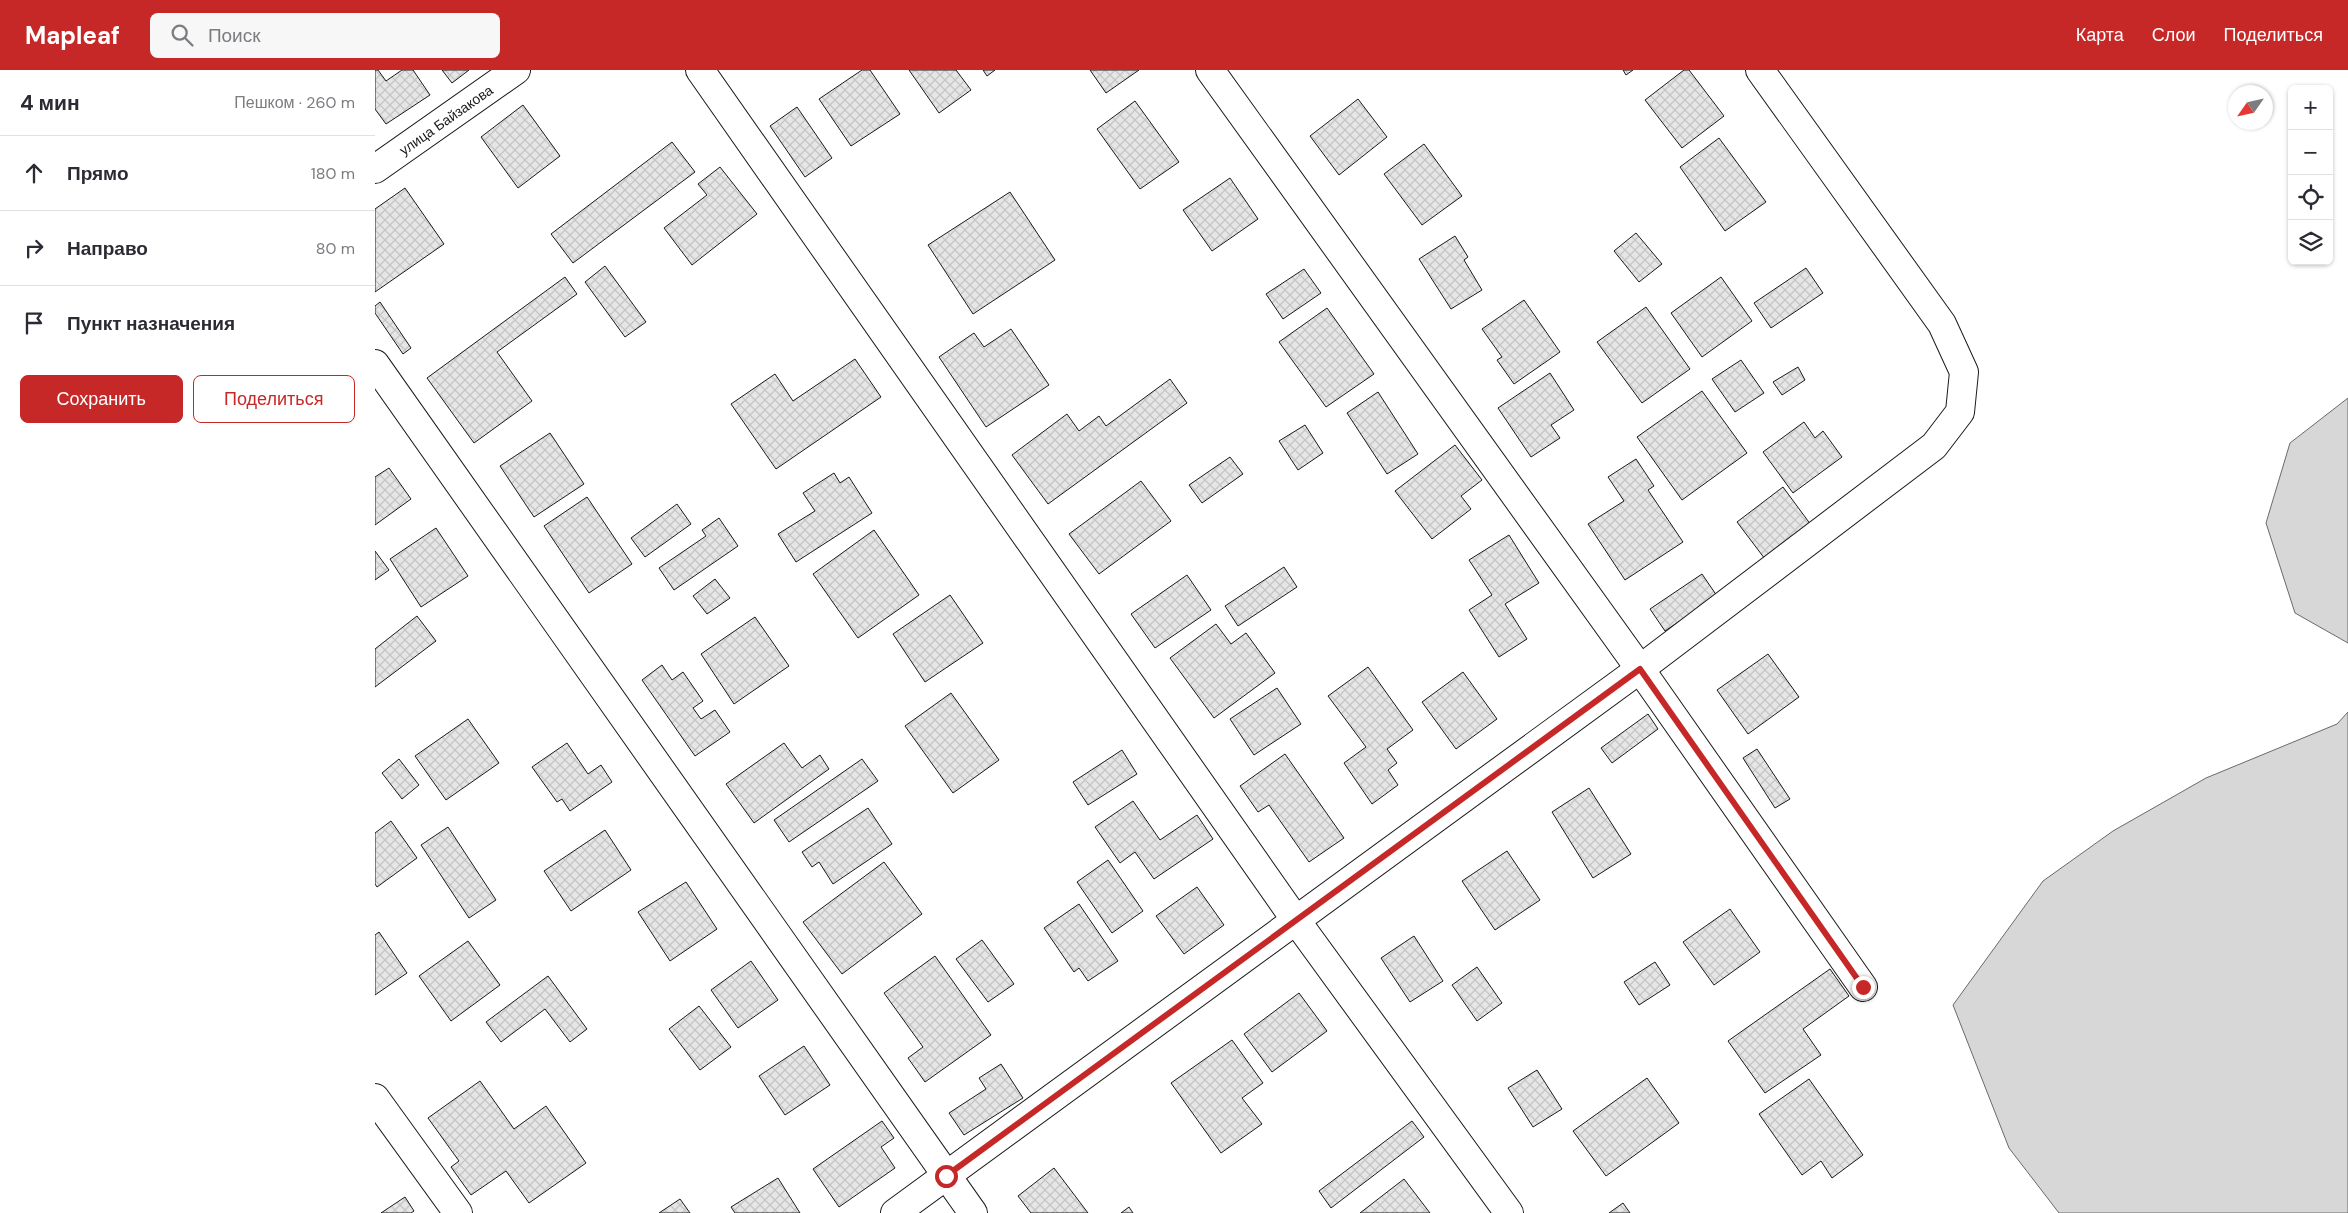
<!DOCTYPE html>
<html lang="ru">
<meta charset="utf-8">
<style>
body{margin:0;font-family:"DM Sans",sans-serif;background:#f7f7f7;color:#2b2b33}
.controls{position:absolute;right:15px;top:15px;display:grid;overflow:hidden;border-radius:8px;box-shadow:0 1px 4px #0004}
.controls button{width:45px;height:45px;display:grid;place-items:center;padding:0;border:0;border-bottom:1px solid #e1e1e2;background:#fff;color:#2b2b33;font:25px sans-serif}
.compass{position:absolute;left:1853px;top:15px;width:45px;height:45px;border-radius:50%;background:#fff;box-shadow:0 1px 4px #0004;rotate:236deg}
.stop{position:absolute;width:15px;height:15px;margin:-11px;border:4px solid #c62828;border-radius:50%;background:#fff}
.stop.end{background:#c62828;border-color:#fff;box-shadow:0 1px 5px #0008}
.list{margin:0;padding:0;list-style:none}
h2{display:flex;justify-content:space-between;align-items:center;height:65px;margin:0;padding:0 20px;font-size:21px}
h2 small{font-size:16px;font-weight:400;color:#7c7c81}
.list li{display:grid;grid-template-columns:32px 1fr auto;gap:15px;align-items:center;box-sizing:border-box;height:75px;padding:0 20px;border-top:1px solid #e1e1e2}
.list b{display:block;font-size:19px;white-space:nowrap}
.list em{font-size:16px;font-style:normal;color:#7c7c81}
.actions{display:flex;gap:10px;padding:15px 20px}
.actions a{flex:1;padding:11px 0;border:1px solid #c62828;border-radius:8px;text-align:center;font-size:18px;color:#c62828}
.actions .main{background:#c62828;color:#fff}
.icon{flex:none;width:28px;height:28px;fill:none;stroke:currentColor;stroke-width:2;stroke-linecap:round;stroke-linejoin:round}
.map{position:relative;flex:none;width:1973px;height:1143px;overflow:hidden}
header{display:flex;align-items:center;gap:30px;box-sizing:border-box;height:70px;padding:0 25px;background:#c62828;color:#fff}
header strong{font-size:24px}
nav{display:flex;gap:28px;margin-inline-start:auto;font-size:18px}
.search{width:350px;height:45px;background:#f7f7f7;display:flex;align-items:center;gap:12px;box-sizing:border-box;padding:0 18px;border-radius:8px;color:#7c7c81;font-size:19px}
main{display:flex}
aside{flex:1;background:#fff}
.map>svg:first-child{display:block}
.water{fill:#d7d7d7;stroke:#6a6a6a}
.building{fill:url(#building-cross-hatch);stroke:#1a1a1a}
.lines{fill:none;stroke-linecap:round;stroke-linejoin:round}
.minor-casing{stroke:#1a1a1a;stroke-width:30}
.minor{stroke:#fff;stroke-width:28}
.route{stroke:#c62828;stroke-width:6}
.labels{text-anchor:middle;dominant-baseline:central;stroke-width:4;stroke-linejoin:round;paint-order:stroke}
.street-label{font-size:14px;fill:#1a1a1a;stroke:#fff}
</style>
<header>
<strong>Mapleaf</strong>
<div class="search"><svg class="icon" aria-label="search" viewBox="0 0 24 24"><circle cx="10" cy="10" r="6"/><path d="M15 15l6 6"/></svg>Поиск</div>
<nav><a>Карта</a><a>Слои</a><a>Поделиться</a></nav>
</header>
<main>
<aside>
<h2>4 мин<small>Пешком · 260 m</small></h2>
<ul class="list">
<li><svg class="icon" aria-label="ahead" viewBox="0 0 24 24"><path d="M12 20V5M6 11l6-6 6 6"/></svg><div><b>Прямо</b></div><em>180 m</em></li>
<li><svg class="icon" aria-label="right" viewBox="0 0 24 24"><path d="M7 20v-9h11M14 6l5 5-5 5"/></svg><div><b>Направо</b></div><em>80 m</em></li>
<li><svg class="icon" aria-label="arrive" viewBox="0 0 24 24"><path d="M6 21V4h12l-3 4 3 4H6"/></svg><div><b>Пункт назначения</b></div></li>
</ul>
<div class="actions"><a class="main">Сохранить</a><a>Поделиться</a></div>
</aside>
<div class="map">
<svg width="1973" height="1143" viewBox="0 0 1973 1143">
<defs>
<pattern id="building-cross-hatch" width="8" height="8" patternUnits="userSpaceOnUse" patternTransform="scale(1.25)"><rect width="8" height="8" fill="#e6e6e6"/><path d="M0 0l8 8M0 8l8-8" fill="none" stroke="#c5c5c5"/></pattern>
</defs>
<rect width="100%" height="100%" fill="#fff"/>
<g class="water">
<path d="M1973,328V573L1920,543L1891,453L1915,373Z"/>
<path d="M1973,642V1143H1684L1634,1078L1578,935L1668,811L1738,761L1831,708L1962,654Z"/>
</g>
<g class="building">
<path d="M0,0H3L11,11L27,0H38L55,25L11,54L0,39Z"/>
<path d="M67,0H94L77,13Z"/>
<path d="M487,0H495L525,44L476,76L444,29Z"/>
<path d="M534,0H581L596,20L564,43Z"/>
<path d="M608,0H620L612,6Z"/>
<path d="M715,0H764L731,23Z"/>
<path d="M1248,0H1258L1251,5Z"/>
<path d="M1309,0H1314L1349,46L1307,78L1270,30Z"/>
<path d="M983,29L1012,67L964,105L935,66Z"/>
<path d="M760,31L804,92L765,119L722,59Z"/>
<path d="M148,35L185,86L143,118L106,67Z"/>
<path d="M422,37L457,88L430,107L395,56Z"/>
<path d="M1344,68L1391,132L1350,161L1305,97Z"/>
<path d="M297,72L320,102L198,193L176,164Z"/>
<path d="M1049,74L1087,126L1047,155L1009,104Z"/>
<path d="M345,97L382,144L317,195L289,158L332,125L323,114Z"/>
<path d="M855,108L883,149L837,181L808,140Z"/>
<path d="M30,118L69,174L0,222V139Z"/>
<path d="M635,122L680,190L598,244L553,175Z"/>
<path d="M1261,163L1287,194L1264,212L1239,181Z"/>
<path d="M1080,166L1093,187L1089,190L1107,220L1076,239L1044,189Z"/>
<path d="M230,196L271,252L250,267L210,212Z"/>
<path d="M1431,198L1448,223L1396,258L1379,233Z"/>
<path d="M929,199L946,223L908,249L891,224Z"/>
<path d="M190,207L202,224L122,282L157,331L99,373L52,308Z"/>
<path d="M1346,207L1377,251L1327,287L1296,243Z"/>
<path d="M1149,230L1185,282L1139,314L1122,290L1127,287L1107,259Z"/>
<path d="M5,232L36,278L28,284L0,243V236Z"/>
<path d="M1271,237L1315,299L1267,333L1222,272Z"/>
<path d="M952,238L999,304L951,337L904,272Z"/>
<path d="M636,259L674,315L611,357L564,287L599,263L609,277Z"/>
<path d="M480,289L506,327L401,399L356,334L400,304L418,331Z"/>
<path d="M1366,290L1389,323L1360,342L1337,309Z"/>
<path d="M1423,297L1430,310L1407,325L1398,312Z"/>
<path d="M1175,303L1199,340L1176,355L1185,368L1156,387L1123,338Z"/>
<path d="M795,309L812,333L673,434L637,385L692,344L704,361L724,346L731,356Z"/>
<path d="M1327,321L1372,383L1307,430L1262,367Z"/>
<path d="M1003,322L1043,384L1012,404L972,343Z"/>
<path d="M1429,352L1440,368L1448,361L1467,387L1418,423L1388,382Z"/>
<path d="M930,355L948,383L923,400L904,371Z"/>
<path d="M175,363L209,414L159,447L125,396Z"/>
<path d="M1080,375L1107,410L1086,426L1096,439L1057,469L1020,421Z"/>
<path d="M855,387L868,404L827,433L814,415Z"/>
<path d="M1261,389L1279,416L1273,420L1308,472L1250,510L1213,454L1249,431L1233,407Z"/>
<path d="M14,398L36,429L0,455V407Z"/>
<path d="M459,403L465,413L474,407L497,443L421,492L403,464L440,441L428,423Z"/>
<path d="M766,411L796,451L724,504L694,464Z"/>
<path d="M1408,417L1436,455L1390,489L1362,452Z"/>
<path d="M212,427L257,494L214,523L169,456Z"/>
<path d="M302,434L316,454L270,487L256,468Z"/>
<path d="M344,448L363,476L299,520L284,498L331,466L327,460Z"/>
<path d="M61,458L93,506L46,537L15,489Z"/>
<path d="M499,460L544,525L483,568L438,504Z"/>
<path d="M1134,465L1164,513L1130,534L1152,569L1124,587L1094,540L1117,525L1094,490Z"/>
<path d="M0,481L14,500L0,510Z"/>
<path d="M909,497L922,517L863,556L850,536Z"/>
<path d="M1327,504L1342,526L1290,561L1275,539Z"/>
<path d="M812,505L836,540L780,578L756,544Z"/>
<path d="M340,509L355,528L332,544L318,526Z"/>
<path d="M575,525L608,573L550,612L518,564Z"/>
<path d="M42,546L61,571L0,617V579Z"/>
<path d="M380,547L414,596L359,634L326,584Z"/>
<path d="M841,554L856,574L871,563L900,603L839,648L795,588Z"/>
<path d="M1393,584L1424,627L1373,664L1342,620Z"/>
<path d="M287,595L297,610L308,602L328,631L318,638L326,649L340,640L355,662L320,686L267,610Z"/>
<path d="M993,597L1038,660L1012,679L1022,693L1013,700L1023,715L997,734L969,693L991,677L953,626Z"/>
<path d="M1088,602L1122,649L1081,679L1047,632Z"/>
<path d="M902,618L926,654L879,685L855,649Z"/>
<path d="M576,623L624,690L578,723L530,656Z"/>
<path d="M1273,644L1283,659L1237,693L1226,678Z"/>
<path d="M93,649L124,693L71,730L40,686Z"/>
<path d="M192,673L213,704L226,695L237,712L195,741L187,729L182,732L157,697Z"/>
<path d="M409,673L427,698L445,685L454,699L379,753L351,714Z"/>
<path d="M1382,679L1415,729L1400,738L1368,688Z"/>
<path d="M747,680L762,704L713,735L698,712Z"/>
<path d="M910,684L969,768L934,792L894,735L883,742L865,716Z"/>
<path d="M24,689L44,715L27,729L7,703Z"/>
<path d="M487,689L503,711L414,772L399,750Z"/>
<path d="M1214,718L1256,784L1218,808L1177,742Z"/>
<path d="M758,731L785,770L822,745L838,769L779,809L760,782L745,793L720,757Z"/>
<path d="M493,738L517,774L458,814L444,792L437,797L427,782Z"/>
<path d="M16,751L42,788L2,817L0,814V763Z"/>
<path d="M73,757L121,830L94,848L46,775Z"/>
<path d="M230,760L256,800L196,841L169,801Z"/>
<path d="M1132,781L1165,830L1120,860L1087,811Z"/>
<path d="M733,790L768,841L737,863L702,812Z"/>
<path d="M509,792L547,844L467,904L428,852Z"/>
<path d="M311,812L342,859L295,891L263,842Z"/>
<path d="M822,817L849,855L809,884L781,846Z"/>
<path d="M704,834L743,891L713,911L704,898L699,902L669,858Z"/>
<path d="M1355,839L1385,882L1339,915L1308,872Z"/>
<path d="M4,862L32,903L0,925V865Z"/>
<path d="M1039,866L1068,911L1035,932L1006,888Z"/>
<path d="M607,870L639,914L613,932L581,889Z"/>
<path d="M93,871L125,915L76,951L44,906Z"/>
<path d="M560,886L616,965L550,1012L533,988L548,977L509,923Z"/>
<path d="M376,891L403,930L363,958L336,920Z"/>
<path d="M1280,892L1295,915L1264,935L1249,912Z"/>
<path d="M1102,897L1127,933L1102,951L1077,915Z"/>
<path d="M1455,899L1474,926L1428,959L1446,985L1390,1023L1353,971Z"/>
<path d="M173,906L212,959L195,972L170,939L126,972L111,952Z"/>
<path d="M924,923L952,961L897,1002L869,964Z"/>
<path d="M324,936L356,977L325,1000L294,959Z"/>
<path d="M857,970L888,1013L867,1028L887,1054L846,1083L796,1013Z"/>
<path d="M429,976L455,1015L410,1045L384,1006Z"/>
<path d="M626,994L648,1028L589,1065L574,1043L611,1019L604,1008Z"/>
<path d="M1162,1000L1187,1039L1158,1057L1133,1018Z"/>
<path d="M1272,1008L1304,1053L1231,1106L1198,1061Z"/>
<path d="M1434,1009L1488,1085L1457,1108L1446,1091L1427,1105L1384,1044Z"/>
<path d="M105,1011L139,1059L171,1036L211,1093L154,1133L131,1101L96,1125L76,1097L84,1091L53,1048Z"/>
<path d="M507,1051L519,1068L506,1077L520,1098L464,1137L438,1099Z"/>
<path d="M1037,1051L1049,1067L956,1138L944,1121Z"/>
<path d="M679,1098L713,1143H656L643,1126Z"/>
<path d="M403,1108L425,1143H360L356,1137Z"/>
<path d="M1029,1109L1055,1143H985Z"/>
<path d="M30,1127L39,1141L36,1143H6Z"/>
<path d="M305,1129L315,1143H284Z"/>
<path d="M1248,1133L1255,1143H1234Z"/>
<path d="M754,1137L758,1143H746Z"/>
</g>
<g class="lines">
<defs>
<g id="minor">
<path d="M325,0L920,849L1134,1143"/>
<path d="M835,0L1265,599L1488,917"/>
<path d="M0,99L141,0"/>
<path d="M0,294L598,1143"/>
<path d="M0,1028L83,1143"/>
<path d="M520,1143L1265,599L1559,376L1585,342L1589,302L1567,254L1385,0"/>
</g>
</defs>
<use href="#minor" class="minor-casing"/>
<use href="#minor" class="minor"/>
</g>
<g class="lines">
<path class="route" d="M571,1106L1265,599L1488,917"/>
</g>
<g class="labels">
<g class="street-label">
<text transform="translate(71 50) rotate(-35)">улица Байзакова</text>
</g>
</g>
</svg>
<div class="controls">
<button>+</button>
<button>−</button>
<button><svg class="icon" aria-label="locate" viewBox="0 0 24 24"><circle cx="12" cy="12" r="6"/><path d="M12 2v4M12 18v4M2 12h4M18 12h4"/></svg></button>
<button><svg class="icon" aria-label="layers" viewBox="0 0 24 24"><path d="M12 4l9 5-9 5-9-5zM3 14l9 5 9-5"/></svg></button>
</div>
<svg class="compass" viewBox="-18 -18 36 36"><path d="M0-13l5 13h-10z" fill="#e53935"/><path d="M0 13l5-13h-10z" fill="#7c7c81"/></svg>
<div class="stop" style="left:571px;top:1106px"></div>
<div class="stop end" style="left:1488px;top:917px"></div>
</div>
</main>
